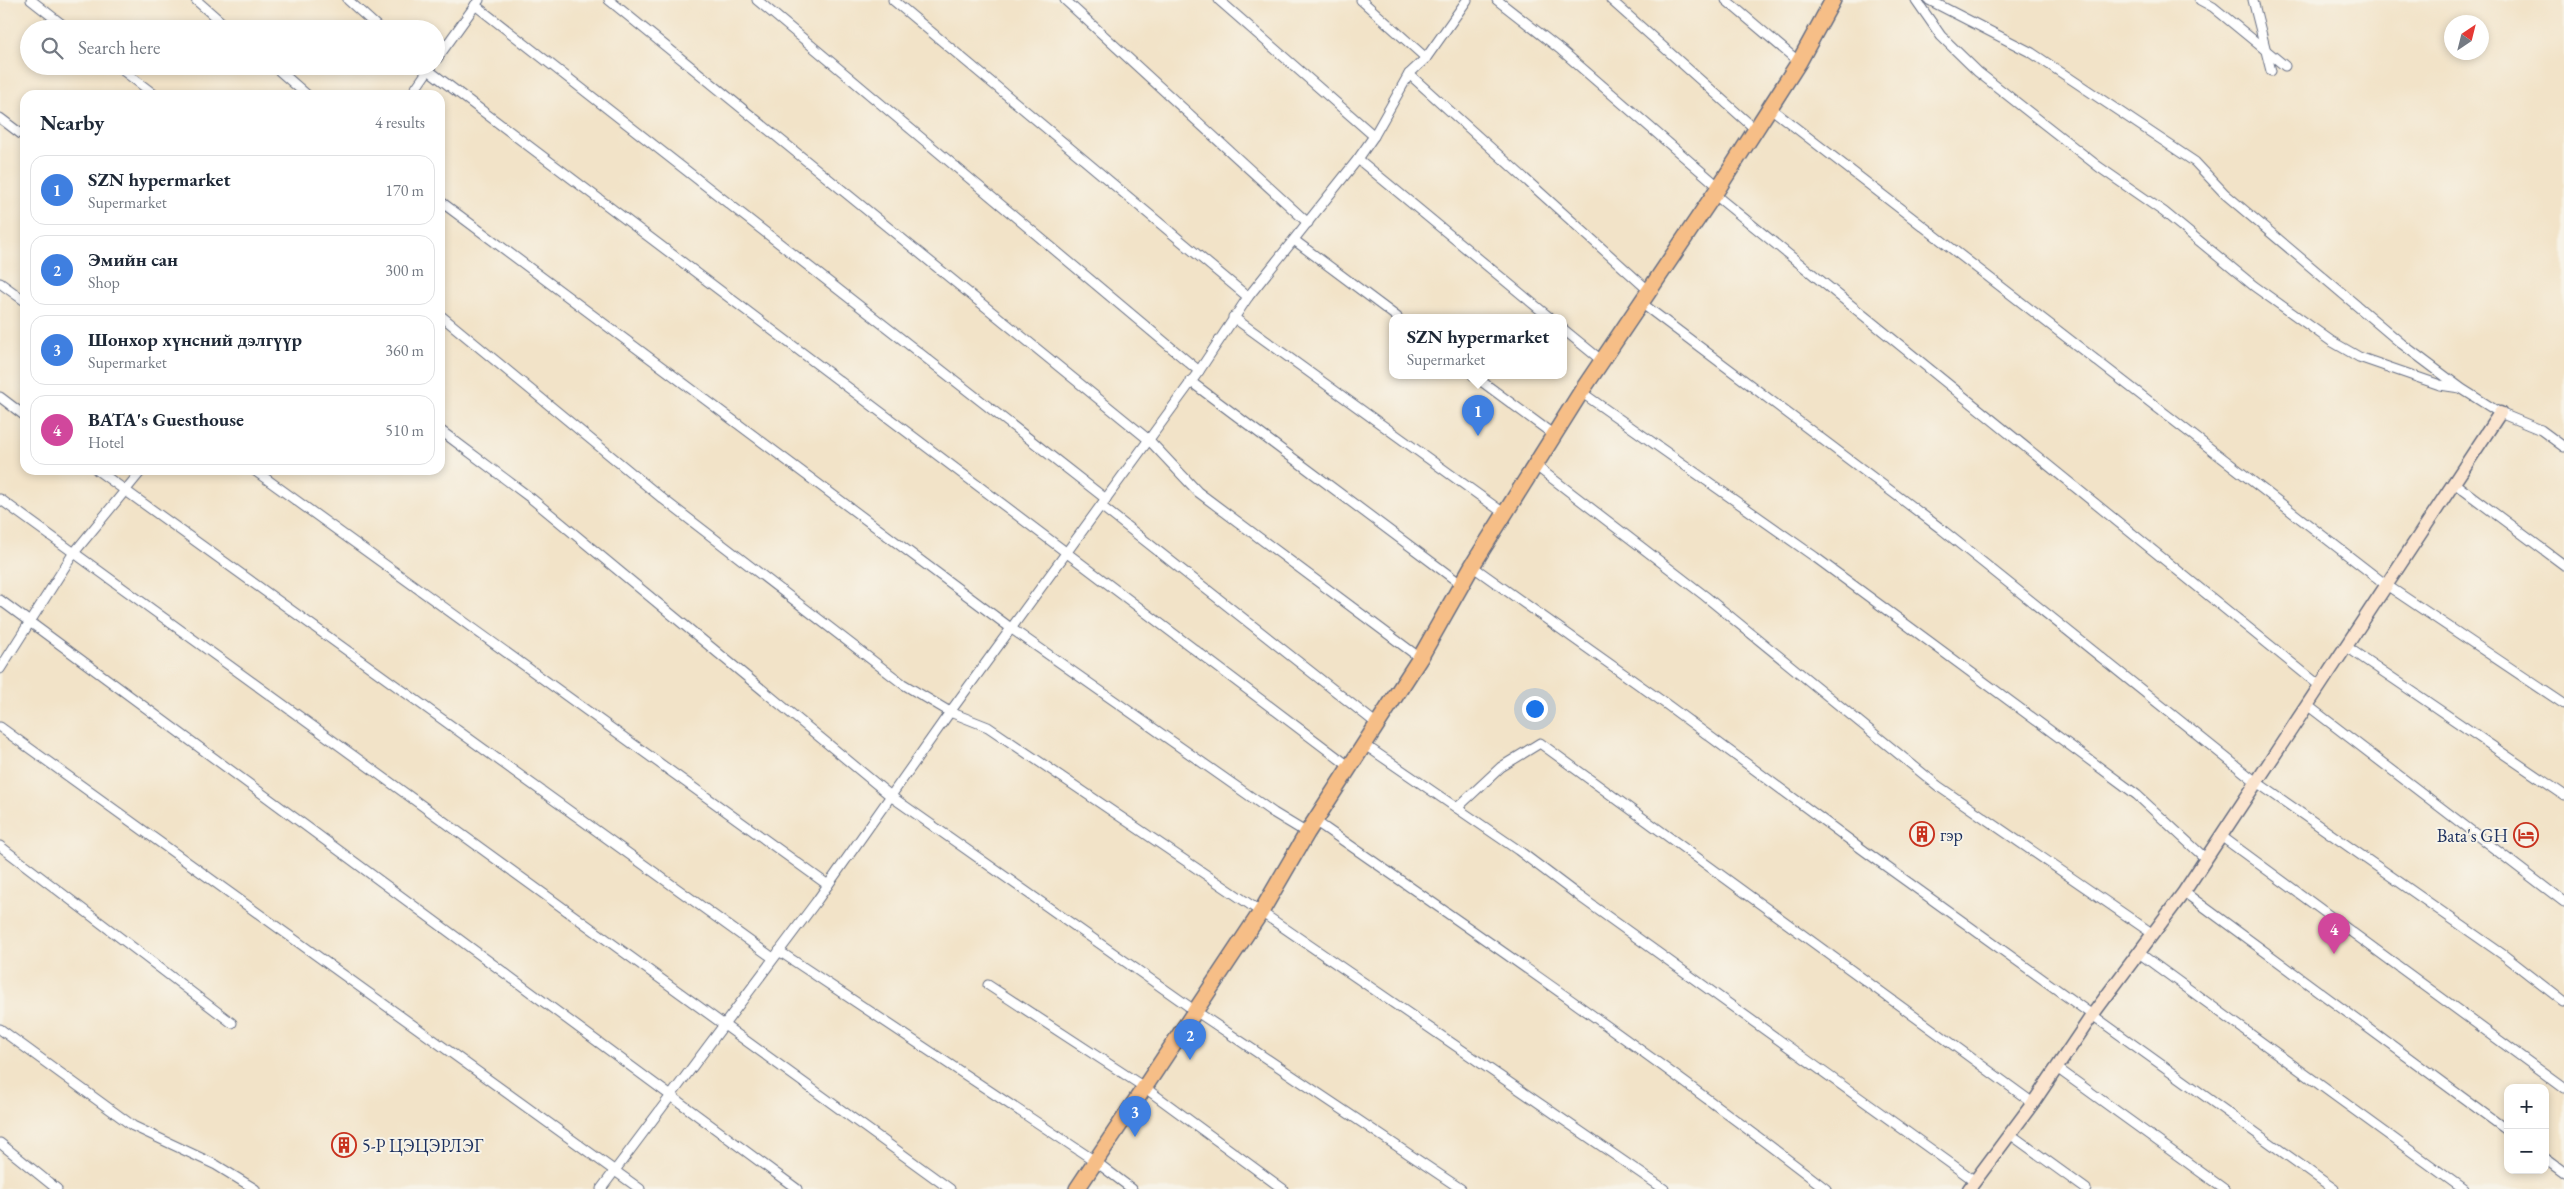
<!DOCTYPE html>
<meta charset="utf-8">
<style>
body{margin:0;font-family:"EB Garamond",serif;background:#f2f2f3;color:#1f2937}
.controls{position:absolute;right:15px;bottom:15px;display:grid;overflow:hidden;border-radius:10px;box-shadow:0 2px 8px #0003}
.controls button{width:45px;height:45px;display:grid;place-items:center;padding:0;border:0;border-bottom:1px solid #e0e1e3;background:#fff;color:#1f2937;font:25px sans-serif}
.compass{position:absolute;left:2444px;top:15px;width:45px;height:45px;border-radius:50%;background:#fff;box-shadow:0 2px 8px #0003;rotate:35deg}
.you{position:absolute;left:1534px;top:708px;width:18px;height:18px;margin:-12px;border:4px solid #fff;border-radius:50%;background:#1a73e8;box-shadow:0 0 0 8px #1a73e833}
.badge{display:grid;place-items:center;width:32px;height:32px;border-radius:50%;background:#c8321e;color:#fff;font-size:16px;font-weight:700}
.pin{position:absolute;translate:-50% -41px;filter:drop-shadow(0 1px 2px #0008)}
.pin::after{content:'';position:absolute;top:26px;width:18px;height:15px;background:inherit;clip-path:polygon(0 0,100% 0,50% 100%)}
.popup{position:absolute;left:1389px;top:314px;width:178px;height:65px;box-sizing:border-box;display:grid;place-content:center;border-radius:10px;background:#fff;filter:drop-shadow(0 1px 4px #0005);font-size:16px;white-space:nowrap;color:#747a83}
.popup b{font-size:19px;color:#1f2937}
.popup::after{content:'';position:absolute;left:50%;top:100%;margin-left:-10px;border:10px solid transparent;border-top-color:#fff}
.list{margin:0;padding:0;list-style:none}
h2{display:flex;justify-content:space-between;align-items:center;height:65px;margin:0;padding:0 20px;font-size:21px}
h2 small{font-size:16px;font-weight:400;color:#747a83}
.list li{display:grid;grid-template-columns:32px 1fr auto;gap:15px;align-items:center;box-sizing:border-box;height:70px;margin:0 10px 10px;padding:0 10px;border:1px solid #e0e1e3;border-radius:15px}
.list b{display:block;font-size:19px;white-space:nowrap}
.list p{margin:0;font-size:16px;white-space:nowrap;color:#747a83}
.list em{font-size:16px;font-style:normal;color:#747a83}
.icon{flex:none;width:28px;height:28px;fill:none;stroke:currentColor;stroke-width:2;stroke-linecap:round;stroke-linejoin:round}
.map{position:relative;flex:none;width:2564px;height:1189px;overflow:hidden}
.search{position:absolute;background:#fff;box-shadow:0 2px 8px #0003;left:20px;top:20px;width:425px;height:55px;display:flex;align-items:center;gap:12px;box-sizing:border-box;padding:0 18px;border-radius:28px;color:#747a83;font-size:19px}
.panel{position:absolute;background:#fff;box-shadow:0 2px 8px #0003;left:20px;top:90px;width:425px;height:385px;border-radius:15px}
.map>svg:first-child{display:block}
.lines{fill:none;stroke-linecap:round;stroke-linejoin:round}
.minor-casing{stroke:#666e83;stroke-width:11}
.secondary-casing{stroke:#666e83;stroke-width:15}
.primary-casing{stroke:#666e83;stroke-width:18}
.minor{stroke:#fff;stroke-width:9}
.secondary{stroke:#fbe5cf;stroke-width:12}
.primary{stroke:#f6be87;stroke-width:15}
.labels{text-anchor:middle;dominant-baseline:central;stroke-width:4;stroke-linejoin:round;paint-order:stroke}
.poi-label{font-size:18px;fill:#1b2f5e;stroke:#f7f3e8;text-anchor:start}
</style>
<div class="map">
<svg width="2564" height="1189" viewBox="0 0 2564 1189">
<rect width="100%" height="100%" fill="#f7f3e8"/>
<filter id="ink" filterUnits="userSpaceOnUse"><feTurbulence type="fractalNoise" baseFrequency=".02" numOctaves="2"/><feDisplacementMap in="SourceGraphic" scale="10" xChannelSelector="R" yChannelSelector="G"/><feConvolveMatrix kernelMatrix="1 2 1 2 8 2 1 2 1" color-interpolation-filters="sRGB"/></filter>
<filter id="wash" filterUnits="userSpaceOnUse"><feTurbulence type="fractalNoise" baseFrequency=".0096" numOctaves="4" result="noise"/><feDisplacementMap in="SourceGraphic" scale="20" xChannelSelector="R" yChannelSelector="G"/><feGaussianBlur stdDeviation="1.12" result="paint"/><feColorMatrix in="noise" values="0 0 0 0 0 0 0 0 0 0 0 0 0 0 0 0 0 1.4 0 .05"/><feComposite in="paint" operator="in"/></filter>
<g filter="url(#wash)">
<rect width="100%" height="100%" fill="#f2e3c8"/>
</g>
<g filter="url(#ink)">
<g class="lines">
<defs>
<g id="minor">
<path d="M31,0L68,29"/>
<path d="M196,0L229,29"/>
<path d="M348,0L380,29"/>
<path d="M609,0L1149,440L1198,492L1420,658"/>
<path d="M757,0L1199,371"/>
<path d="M893,0L1248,297"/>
<path d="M1065,0L1308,223"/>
<path d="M1219,0L1374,136"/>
<path d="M1361,0L1426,58"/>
<path d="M1497,0L1561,50L1719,187"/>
<path d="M1611,0L1755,129"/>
<path d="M1726,0L1799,62"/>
<path d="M1916,0L1941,36L1978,72L2099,167L2164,212L2254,286L2331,341L2359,357L2440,385L2460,388"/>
<path d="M1929,0L2032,53L2195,162L2225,194L2402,344L2462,389L2500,413L2541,430L2564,447"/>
<path d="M2200,0L2213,7L2285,66"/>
<path d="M2253,0L2271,71"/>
<path d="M475,5L1106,499"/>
<path d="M436,60L479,0"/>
<path d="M117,66L155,95"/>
<path d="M274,66L307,95"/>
<path d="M423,66L1350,767"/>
<path d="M1409,74L1648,290"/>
<path d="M411,95L431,66"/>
<path d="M1769,107L2385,584L2564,704"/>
<path d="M0,118L25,137"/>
<path d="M1358,159L1549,317"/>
<path d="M1714,194L2320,686"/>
<path d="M440,201L1012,629L1274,813L1307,833"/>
<path d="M1294,240L1397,317"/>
<path d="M0,283L25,301"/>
<path d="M1640,302L1940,528L2255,781L2505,956L2564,1002"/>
<path d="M440,315L663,499L903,684L950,712L988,727L1261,912L1664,1189"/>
<path d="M1233,317L1505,514"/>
<path d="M1563,329L1601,360"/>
<path d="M1473,375L1554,435"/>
<path d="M1190,381L1462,585"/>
<path d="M1581,392L1815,557L2137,795L2206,859"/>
<path d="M0,397L25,416"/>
<path d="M440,430L532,499L892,797L1194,1010L1461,1189"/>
<path d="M1536,466L1705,596L1938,786L2153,934"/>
<path d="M97,470L773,958"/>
<path d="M254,470L828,885"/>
<path d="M2454,483L2564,565"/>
<path d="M0,499L950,1189"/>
<path d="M1101,506L1377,724"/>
<path d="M1472,566L1666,704L1866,852L2334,1189"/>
<path d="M0,600L797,1189"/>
<path d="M2347,647L2564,795"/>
<path d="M0,669L73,554L142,470"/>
<path d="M2307,705L2564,902"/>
<path d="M0,727L640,1189"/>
<path d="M1365,745L1518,850L1579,896L1975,1181"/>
<path d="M1457,808L1501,767L1540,743L2033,1103"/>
<path d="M1315,821C1488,941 1660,1060 1826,1189"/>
<path d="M2221,836L2564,1088"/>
<path d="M0,846L232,1023"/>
<path d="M2184,892L2508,1131"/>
<path d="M779,951L1095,1161L1132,1189"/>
<path d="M2139,953L2463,1189"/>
<path d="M988,985L1144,1087L1283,1189"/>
<path d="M0,1029L133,1126L216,1165L255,1189"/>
<path d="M2057,1068L2224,1189"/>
<path d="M2010,1134L2086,1189"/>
<path d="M0,1143L57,1189"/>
<path d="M2545,1158L2564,1172"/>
<path d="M601,1189L816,902L950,712L1199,371L1248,297L1358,159L1374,136L1409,74L1426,58L1467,0"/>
</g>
<path id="secondary" d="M1969,1189L2033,1103L2093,1014L2184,892L2500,413"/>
<path id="primary" d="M1077,1189L1261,912L1307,833L1420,658L1472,566L1581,392L1719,187L1799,62L1833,0"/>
</defs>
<use href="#minor" class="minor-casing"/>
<use href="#secondary" class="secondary-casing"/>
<use href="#primary" class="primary-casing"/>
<use href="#minor" class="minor"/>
<use href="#secondary" class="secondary"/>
<use href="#primary" class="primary"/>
</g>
</g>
<defs>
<symbol id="building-ring" viewBox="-11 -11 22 22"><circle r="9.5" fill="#f7f3e8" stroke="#c8321e" stroke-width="1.5"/><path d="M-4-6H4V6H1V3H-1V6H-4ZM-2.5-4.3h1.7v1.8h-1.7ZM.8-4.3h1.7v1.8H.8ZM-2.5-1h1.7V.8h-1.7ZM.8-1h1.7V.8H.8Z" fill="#c8321e"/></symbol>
<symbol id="hotel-ring" viewBox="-11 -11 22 22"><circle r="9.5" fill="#f7f3e8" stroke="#c8321e" stroke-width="1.5"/><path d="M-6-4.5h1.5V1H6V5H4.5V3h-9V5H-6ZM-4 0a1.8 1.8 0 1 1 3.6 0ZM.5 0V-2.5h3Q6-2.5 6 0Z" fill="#c8321e"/></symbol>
</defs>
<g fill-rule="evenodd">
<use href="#building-ring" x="1908" y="820" width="28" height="28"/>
<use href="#hotel-ring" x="2512" y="821" width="28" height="28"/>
<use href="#building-ring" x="330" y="1131" width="28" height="28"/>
</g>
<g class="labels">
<g class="poi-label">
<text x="1940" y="834">гэр</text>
<text x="2508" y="835" text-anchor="end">Bata's GH</text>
<text x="362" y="1145">5-Р ЦЭЦЭРЛЭГ</text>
</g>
</g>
</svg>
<div class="controls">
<button>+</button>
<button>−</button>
</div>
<svg class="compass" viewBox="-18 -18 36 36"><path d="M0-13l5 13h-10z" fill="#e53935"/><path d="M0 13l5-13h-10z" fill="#747a83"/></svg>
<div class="you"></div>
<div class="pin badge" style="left:1478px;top:436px;background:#3f7fe0">1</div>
<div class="popup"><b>SZN hypermarket</b>Supermarket</div>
<div class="pin badge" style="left:1190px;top:1060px;background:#3f7fe0">2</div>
<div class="pin badge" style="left:1135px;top:1137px;background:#3f7fe0">3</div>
<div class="pin badge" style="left:2334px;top:954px;background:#d1479c">4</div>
<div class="search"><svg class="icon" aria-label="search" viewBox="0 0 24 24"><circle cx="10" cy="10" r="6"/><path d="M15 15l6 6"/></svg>Search here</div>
<section class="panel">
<h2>Nearby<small>4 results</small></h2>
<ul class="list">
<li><span class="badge" style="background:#3f7fe0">1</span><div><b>SZN hypermarket</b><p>Supermarket</p></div><em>170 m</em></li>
<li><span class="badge" style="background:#3f7fe0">2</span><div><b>Эмийн сан</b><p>Shop</p></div><em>300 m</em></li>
<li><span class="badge" style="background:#3f7fe0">3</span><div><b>Шонхор хүнсний дэлгүүр</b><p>Supermarket</p></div><em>360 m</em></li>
<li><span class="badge" style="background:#d1479c">4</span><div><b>BATA's Guesthouse</b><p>Hotel</p></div><em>510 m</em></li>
</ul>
</section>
</div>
